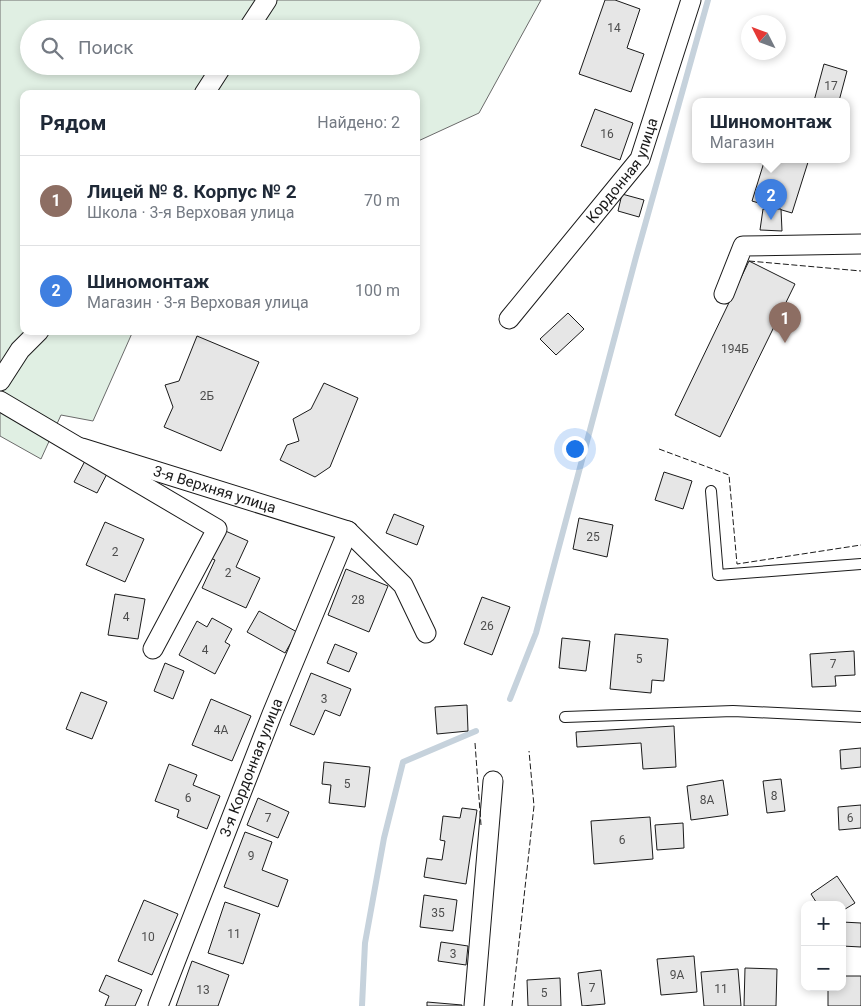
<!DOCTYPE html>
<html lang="ru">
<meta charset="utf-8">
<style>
body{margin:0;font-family:Roboto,sans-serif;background:#f6f6f7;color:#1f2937}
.controls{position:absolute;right:15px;bottom:15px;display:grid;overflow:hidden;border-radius:10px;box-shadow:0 2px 8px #0003}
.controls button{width:45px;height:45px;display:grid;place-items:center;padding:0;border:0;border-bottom:1px solid #e0e1e3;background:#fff;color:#1f2937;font:25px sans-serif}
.compass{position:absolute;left:741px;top:15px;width:45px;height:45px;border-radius:50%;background:#fff;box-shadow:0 2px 8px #0003;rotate:312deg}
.you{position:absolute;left:574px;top:448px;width:18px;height:18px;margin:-12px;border:4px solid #fff;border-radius:50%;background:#1a73e8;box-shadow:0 0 0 8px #1a73e833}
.badge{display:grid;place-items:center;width:32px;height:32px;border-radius:50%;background:#d93025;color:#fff;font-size:16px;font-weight:700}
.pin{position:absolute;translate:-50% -41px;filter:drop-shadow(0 1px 2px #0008)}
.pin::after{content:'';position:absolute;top:26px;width:18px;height:15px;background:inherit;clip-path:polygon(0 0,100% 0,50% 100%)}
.popup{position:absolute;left:692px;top:98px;width:158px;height:65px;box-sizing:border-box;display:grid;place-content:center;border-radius:10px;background:#fff;filter:drop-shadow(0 1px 4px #0005);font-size:16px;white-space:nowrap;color:#747a83}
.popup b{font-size:19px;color:#1f2937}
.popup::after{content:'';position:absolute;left:50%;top:100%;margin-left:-10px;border:10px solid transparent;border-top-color:#fff}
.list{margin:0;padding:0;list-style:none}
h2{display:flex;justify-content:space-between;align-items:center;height:65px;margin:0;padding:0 20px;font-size:21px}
h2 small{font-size:16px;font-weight:400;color:#747a83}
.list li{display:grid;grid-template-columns:32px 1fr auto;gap:15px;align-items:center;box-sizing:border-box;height:90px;padding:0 20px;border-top:1px solid #e0e1e3}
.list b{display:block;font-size:19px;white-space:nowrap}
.list p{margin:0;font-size:16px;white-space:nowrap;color:#747a83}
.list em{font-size:16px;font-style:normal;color:#747a83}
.icon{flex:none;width:28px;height:28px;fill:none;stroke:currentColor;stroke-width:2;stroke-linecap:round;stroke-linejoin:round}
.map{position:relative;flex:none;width:861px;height:1006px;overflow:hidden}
.search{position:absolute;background:#fff;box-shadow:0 2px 8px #0003;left:20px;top:20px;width:400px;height:55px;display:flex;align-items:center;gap:12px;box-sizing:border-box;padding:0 18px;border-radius:28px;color:#747a83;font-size:19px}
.panel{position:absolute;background:#fff;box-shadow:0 2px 8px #0003;left:20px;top:90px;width:400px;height:245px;border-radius:10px}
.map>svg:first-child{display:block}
.green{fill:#e0efe3;stroke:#6a6a6a;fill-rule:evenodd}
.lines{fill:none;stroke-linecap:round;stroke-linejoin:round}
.stream{stroke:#c6d2dc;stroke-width:6}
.building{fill:#e6e6e6;stroke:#1a1a1a}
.lane-casing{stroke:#1a1a1a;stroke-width:12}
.street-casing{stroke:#1a1a1a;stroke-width:21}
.lane{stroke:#fff;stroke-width:10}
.street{stroke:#fff;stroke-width:19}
.fence{stroke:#1a1a1a;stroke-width:1;stroke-dasharray:6 2.5;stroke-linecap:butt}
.labels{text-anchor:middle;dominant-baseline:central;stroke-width:4;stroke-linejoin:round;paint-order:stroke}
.number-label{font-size:12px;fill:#4d4d4d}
.street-label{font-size:15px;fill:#1a1a1a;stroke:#fff}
</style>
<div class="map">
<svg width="861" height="1006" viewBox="0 0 861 1006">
<rect width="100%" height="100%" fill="#fff"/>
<path class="green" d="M0,0H541L479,113L416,142V94H24V331H133L93,421L61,415L41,459L0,436ZM29,29H411V66H29Z"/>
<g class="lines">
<g class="stream">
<path d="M510,699L536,633L636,257L708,0"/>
<path d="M362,1006L365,943L384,838L403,762L476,731"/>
</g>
</g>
<g class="building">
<path d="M605,0H615L640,9L627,48L644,54L631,92L579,74Z"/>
<path d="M824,64L847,71L839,101H814Z"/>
<path d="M595,109L633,123L620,160L581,146Z"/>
<path d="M765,159H809L792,213L752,201Z"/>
<path d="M622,194L644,200L639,217L618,211Z"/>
<path d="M763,209H781L782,231L760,230Z"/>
<path d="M749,261L795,284L720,437L675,415Z"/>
<path d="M568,313L584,329L556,355L540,339Z"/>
<path d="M197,336L259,362L221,451L164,427L173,407L165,385L179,381Z"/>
<path d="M324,383L358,398L330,467L315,477L280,460L287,445L299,441L293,419L311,409Z"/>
<path d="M86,459L109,470L97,493L74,482Z"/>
<path d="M664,472L692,481L683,509L655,500Z"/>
<path d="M394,514L424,526L417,545L386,533Z"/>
<path d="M579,518L613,525L607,557L573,549Z"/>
<path d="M105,522L144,539L125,582L86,565Z"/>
<path d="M221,529L248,541L236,567L260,578L246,608L202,588L215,560L208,557Z"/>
<path d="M346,569L388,586L369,632L328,615Z"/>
<path d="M115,594L145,599L138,639L108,635Z"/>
<path d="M482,597L510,607L492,655L464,644Z"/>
<path d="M259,611L297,632L285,653L247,632Z"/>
<path d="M212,618L232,629L225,642L230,645L215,674L179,655L197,621L207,627Z"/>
<path d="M615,634L668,639L664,681L652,680L651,693L610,689Z"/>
<path d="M562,638L590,641L586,671L559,668Z"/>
<path d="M335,644L357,653L349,672L327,663Z"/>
<path d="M854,651L855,675L835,676L836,686L812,687L810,654Z"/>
<path d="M165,663L184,671L173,699L154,691Z"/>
<path d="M311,673L351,689L340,716L325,710L314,735L290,725Z"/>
<path d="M81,692L107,702L92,739L66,729Z"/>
<path d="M211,699L251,716L232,761L192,745Z"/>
<path d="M467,705L468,731L437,734L435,707Z"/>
<path d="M674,726L676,767L643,769L641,743L577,747L576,732Z"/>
<path d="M861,748V767L841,769L840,750Z"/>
<path d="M324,762L370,767L365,807L329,803L331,785L322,784Z"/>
<path d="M169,764L197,775L193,785L220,796L207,829L177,817L179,810L155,801Z"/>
<path d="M781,779L785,811L767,813L763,781Z"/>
<path d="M723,780L728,815L691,820L687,786Z"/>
<path d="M258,798L289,812L278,838L247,825Z"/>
<path d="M861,805V828L839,830L838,807Z"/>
<path d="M462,808L477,810L466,884L424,877L427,858L442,860L445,841L440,840L443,816L460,818Z"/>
<path d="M650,817L653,859L594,864L591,821Z"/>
<path d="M683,823L684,848L657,850L655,825Z"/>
<path d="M245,832L272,842L262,870L288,880L278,907L224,887Z"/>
<path d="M837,876L855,903L842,911V905H818L811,894Z"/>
<path d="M424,895L457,900L453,931L420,927Z"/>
<path d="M144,900L178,914L152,975L118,961Z"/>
<path d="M225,902L260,914L243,964L208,953Z"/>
<path d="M842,922L861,923V947L842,946Z"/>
<path d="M441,942L468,946L466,965L438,961Z"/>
<path d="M694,956L697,992L661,995L657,959Z"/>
<path d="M192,961L229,975L218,1006H176Z"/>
<path d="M745,968L777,969L776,1006H744Z"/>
<path d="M738,969L741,1006H704L701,972Z"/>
<path d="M601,970L605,1004L582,1006L578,973Z"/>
<path d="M106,975L142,990L135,1006H105L109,996L99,991Z"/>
<path d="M842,976H861V1006H828V987H842Z"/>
<path d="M560,978L561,1006H528L527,980Z"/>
<path d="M427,1002L462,1005V1006H427Z"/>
</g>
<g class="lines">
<defs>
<g id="lane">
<path d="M711,491L718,575L861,564"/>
<path d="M565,717L733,711L861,717"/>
</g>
<g id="street">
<path d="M248,29L267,0"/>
<path d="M204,94L222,66"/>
<path d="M724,294L743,246L861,244"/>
<path id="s1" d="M509,319L640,159L691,0"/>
<path d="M0,381L20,350L39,331"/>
<path d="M0,401L217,529L153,649"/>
<path id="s2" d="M82,448L348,531L403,585L426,633"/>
<path id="s3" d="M158,1006L272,714L348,531"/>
<path d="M474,1006L493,781"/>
</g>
</defs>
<use href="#lane" class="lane-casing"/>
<use href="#street" class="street-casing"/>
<use href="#lane" class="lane"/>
<use href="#street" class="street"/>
<g class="fence">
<path d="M749,261L861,271"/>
<path d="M659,449L729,475L737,564L861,545"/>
<path d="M475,743L481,825"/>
<path d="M512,1006L534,806L529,751"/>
</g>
</g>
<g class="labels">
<g class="number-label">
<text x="614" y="28">14</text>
<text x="831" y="86">17</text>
<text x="607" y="134">16</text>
<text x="735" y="349">194Б</text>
<text x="207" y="396">2Б</text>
<text x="593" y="537">25</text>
<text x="115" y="552">2</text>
<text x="228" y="573">2</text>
<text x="358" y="600">28</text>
<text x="126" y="617">4</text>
<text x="487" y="626">26</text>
<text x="205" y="650">4</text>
<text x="639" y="659">5</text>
<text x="833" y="664">7</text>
<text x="324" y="699">3</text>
<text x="221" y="730">4А</text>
<text x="347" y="784">5</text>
<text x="774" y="796">8</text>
<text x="188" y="798">6</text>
<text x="707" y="800">8А</text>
<text x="268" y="818">7</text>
<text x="850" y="818">6</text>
<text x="622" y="840">6</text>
<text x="251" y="856">9</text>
<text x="438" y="913">35</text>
<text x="234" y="934">11</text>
<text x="148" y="937">10</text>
<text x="453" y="954">3</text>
<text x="677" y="975">9А</text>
<text x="592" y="988">7</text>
<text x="721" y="989">11</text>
<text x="203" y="990">13</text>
<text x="544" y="993">5</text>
</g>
<g class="street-label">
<text stroke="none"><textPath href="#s1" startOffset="188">Кордонная улица</textPath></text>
<text stroke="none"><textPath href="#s2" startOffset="139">3-я Верхняя улица</textPath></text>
<text stroke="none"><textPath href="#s3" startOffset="256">3-я Кордонная улица</textPath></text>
</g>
</g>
</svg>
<div class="controls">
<button>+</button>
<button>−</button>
</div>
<svg class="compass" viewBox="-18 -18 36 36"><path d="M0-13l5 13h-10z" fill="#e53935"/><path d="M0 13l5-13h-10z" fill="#747a83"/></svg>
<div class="you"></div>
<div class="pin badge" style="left:785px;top:343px;background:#8d6e63">1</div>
<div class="pin badge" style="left:771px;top:220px;background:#3f7fe0">2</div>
<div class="popup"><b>Шиномонтаж</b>Магазин</div>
<div class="search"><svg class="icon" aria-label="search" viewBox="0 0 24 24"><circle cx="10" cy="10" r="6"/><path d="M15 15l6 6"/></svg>Поиск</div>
<section class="panel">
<h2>Рядом<small>Найдено: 2</small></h2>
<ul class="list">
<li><span class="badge" style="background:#8d6e63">1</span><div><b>Лицей № 8. Корпус № 2</b><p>Школа · 3-я Верховая улица</p></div><em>70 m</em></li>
<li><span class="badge" style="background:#3f7fe0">2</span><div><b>Шиномонтаж</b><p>Магазин · 3-я Верховая улица</p></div><em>100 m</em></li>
</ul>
</section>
</div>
